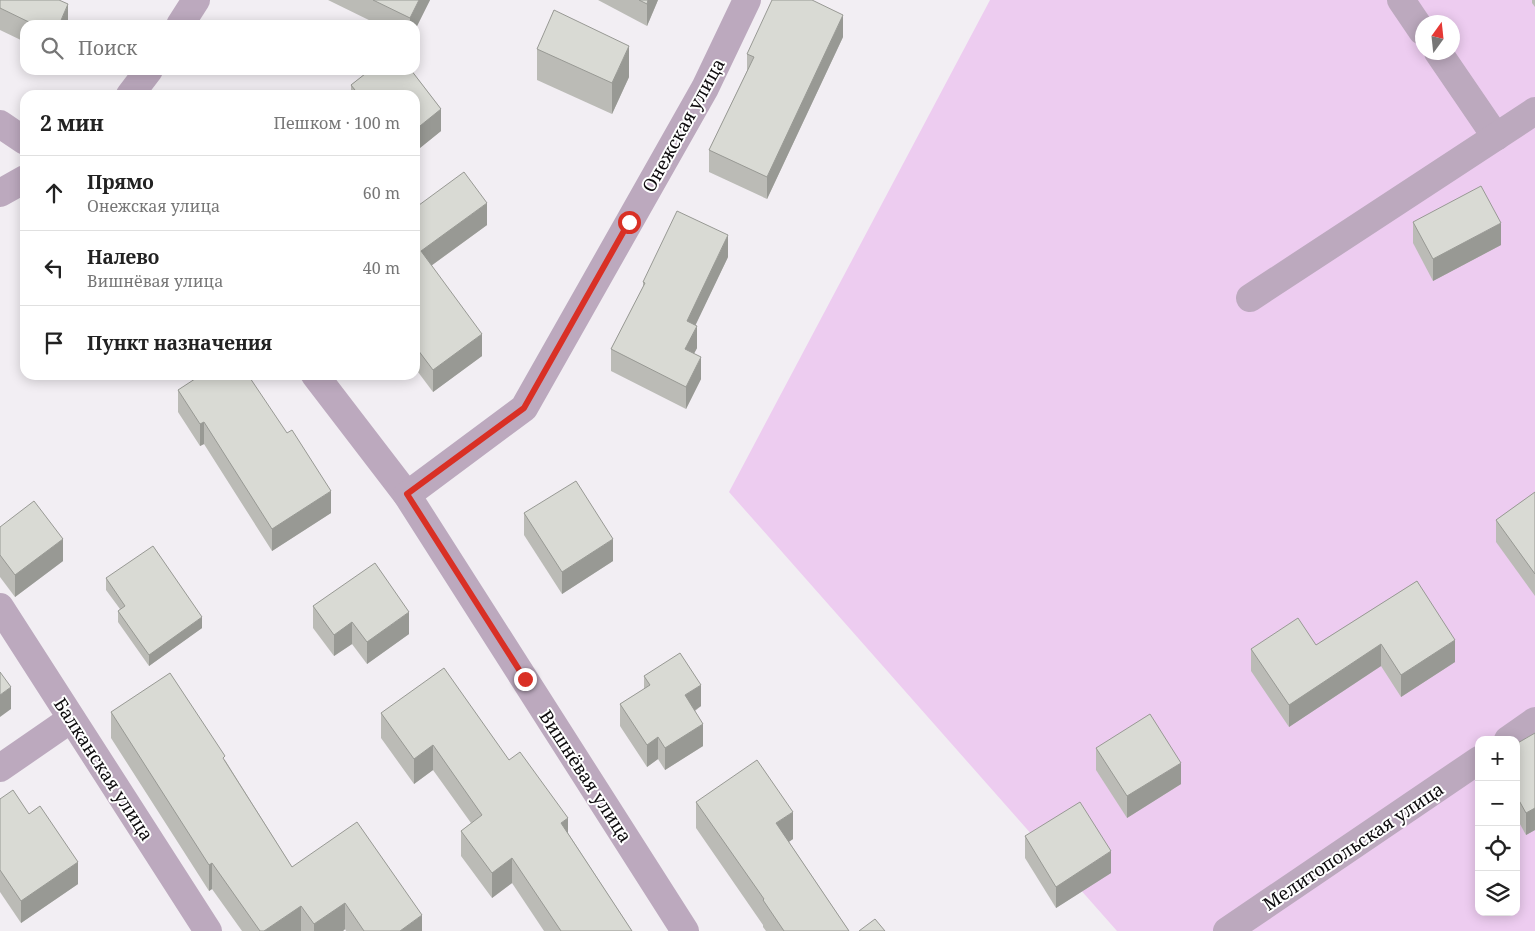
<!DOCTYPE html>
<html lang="ru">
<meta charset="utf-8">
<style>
body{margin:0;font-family:"Noto Serif",serif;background:#f6f6f6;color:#222}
.controls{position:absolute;right:15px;bottom:15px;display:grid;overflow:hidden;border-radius:10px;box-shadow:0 2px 12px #0003}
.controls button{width:45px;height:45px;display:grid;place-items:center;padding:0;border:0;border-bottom:1px solid #e0e0e0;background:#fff;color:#222;font:25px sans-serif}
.compass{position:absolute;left:1415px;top:15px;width:45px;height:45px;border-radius:50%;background:#fff;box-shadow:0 2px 12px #0003;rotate:15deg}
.stop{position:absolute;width:15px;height:15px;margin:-11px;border:4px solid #d93025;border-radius:50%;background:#fff}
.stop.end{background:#d93025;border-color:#fff;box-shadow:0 1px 5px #0008}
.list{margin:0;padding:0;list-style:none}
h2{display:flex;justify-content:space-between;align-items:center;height:65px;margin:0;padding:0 20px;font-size:21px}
h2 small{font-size:16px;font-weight:400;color:#767676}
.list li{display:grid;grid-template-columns:32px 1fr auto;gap:15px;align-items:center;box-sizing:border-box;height:75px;padding:0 20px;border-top:1px solid #e0e0e0}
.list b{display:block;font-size:19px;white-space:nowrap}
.list p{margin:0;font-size:16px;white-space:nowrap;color:#767676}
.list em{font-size:16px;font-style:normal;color:#767676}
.icon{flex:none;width:28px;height:28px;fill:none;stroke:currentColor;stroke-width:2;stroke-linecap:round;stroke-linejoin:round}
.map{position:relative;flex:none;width:1535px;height:931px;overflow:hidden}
.search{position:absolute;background:#fff;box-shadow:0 2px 12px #0003;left:20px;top:20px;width:400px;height:55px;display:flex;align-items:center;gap:12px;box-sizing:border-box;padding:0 18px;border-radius:15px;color:#767676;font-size:19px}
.panel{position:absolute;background:#fff;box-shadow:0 2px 12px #0003;left:20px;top:90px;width:400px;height:290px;border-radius:15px}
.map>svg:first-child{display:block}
.green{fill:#edccf0;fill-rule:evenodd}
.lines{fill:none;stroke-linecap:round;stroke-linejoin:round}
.minor{stroke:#bca9be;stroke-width:28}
.tertiary{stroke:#bca9be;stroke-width:28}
.wall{fill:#bbbbb6}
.shaded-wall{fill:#989994}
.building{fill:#d9dad4;stroke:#989994}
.route{stroke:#d93025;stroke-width:6}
.labels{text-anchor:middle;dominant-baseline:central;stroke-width:4;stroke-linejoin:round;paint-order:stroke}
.street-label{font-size:18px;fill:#0d0b0d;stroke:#fff}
</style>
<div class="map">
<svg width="1535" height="931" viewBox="0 0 1535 931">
<rect width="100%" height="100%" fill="#f2eef3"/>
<path class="green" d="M990,0H1535V931H1117L729,492ZM1422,22H1452V52H1422ZM1479,740H1516V912H1479Z"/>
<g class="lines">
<g class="minor">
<path d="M1401,0L1422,31"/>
<path d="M1438,52L1496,137"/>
<path d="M0,124L25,141"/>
<path d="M1250,298L1535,111"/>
<path d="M315,375L407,495L685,931"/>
<path d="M407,495L524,408L705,88L747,0"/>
<path d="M0,607L208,931"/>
<path d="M1508,740L1535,721"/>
<path d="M0,768L71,719"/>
<path d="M1227,931L1479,760"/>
</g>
<g class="tertiary">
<path d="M180,25L196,0"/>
<path d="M130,95L149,70"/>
<path d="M0,193L25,179"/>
</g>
</g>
<g class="wall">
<path d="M0,0L68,25H25V42L0,30Z"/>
<path d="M328,0H430L415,30V25H379Z"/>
<path d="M598,0H658L647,26Z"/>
<path d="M1532,0H1535V7L1532,3Z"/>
<path d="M843,37L767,199L709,172V150L747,71V54Z"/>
<path d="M537,49L629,77L612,114L537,80Z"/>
<path d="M370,70H411L441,109V131L415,152V95H351V85Z"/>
<path d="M415,208L487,225L431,266L482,356L433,392L415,368Z"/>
<path d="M1413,222L1501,245L1433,281L1413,243Z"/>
<path d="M728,257L695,325L697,348L694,353L701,379L686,409L611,371V349L643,287V282Z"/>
<path d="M232,377L331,513L272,551L204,444L200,446L178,412V390Z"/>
<path d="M1535,492V596L1496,542V520Z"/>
<path d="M524,513L613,561L562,594L524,535Z"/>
<path d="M0,527L63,561L15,597L0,577Z"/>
<path d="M106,578L202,628L149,666L118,622V611L120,609L106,590Z"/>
<path d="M1417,581L1455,662L1401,697L1381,666L1289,727L1251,671V649L1316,645Z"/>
<path d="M313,606L409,634L367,664L352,644L334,656L313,628Z"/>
<path d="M644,676L701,706L695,711L703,746L665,770L658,759L647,767L620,726V704L644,689Z"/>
<path d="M111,712L225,760L292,867L422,931H346L345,929L343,931H242L212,889L209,891L111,738Z"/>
<path d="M381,713L509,760L568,833L632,931H544L512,883L492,898L461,856V831L471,823L433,770L414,784L381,738Z"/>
<path d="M1535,733V830L1526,835L1516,817V744Z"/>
<path d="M1096,748L1181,784L1127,818L1096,770Z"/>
<path d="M0,799L78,884L21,923L0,892Z"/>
<path d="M696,802L793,839L789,842L849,931H766L763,927V925L696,828Z"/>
<path d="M1025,836L1111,873L1056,908L1025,858Z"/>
</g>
<g class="shaded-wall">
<path d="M419,0H430L415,30V25H410V18Z"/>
<path d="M648,0H658L647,26V4Z"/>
<path d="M68,4V25H59Z"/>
<path d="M843,15V37L767,199V177Z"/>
<path d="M629,46V77L612,114V83Z"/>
<path d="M441,109V131L415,152V130Z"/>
<path d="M487,203V225L421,273V251Z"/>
<path d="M1501,223V245L1433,281V259Z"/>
<path d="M728,235V257L687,343V321Z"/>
<path d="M697,326V348L685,371V349Z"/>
<path d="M482,334V356L433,392V370Z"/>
<path d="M701,357V379L686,409V387Z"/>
<path d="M204,422V444L200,446V424Z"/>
<path d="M331,491V513L272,551V529Z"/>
<path d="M63,539V561L15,597V575Z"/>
<path d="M613,539V561L562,594V572Z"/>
<path d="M409,612V634L367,664V642Z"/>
<path d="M202,617V628L149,666V655Z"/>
<path d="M352,622V644L334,656V635Z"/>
<path d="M1455,640V662L1401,697V675Z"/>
<path d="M1381,644V666L1289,727V705Z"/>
<path d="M701,685V706L685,717V695Z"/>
<path d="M11,687V709L0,717V695Z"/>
<path d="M703,724V746L665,770V748Z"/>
<path d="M658,737V759L647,767V745Z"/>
<path d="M433,745V770L414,784V759Z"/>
<path d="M1181,763V784L1127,818V796Z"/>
<path d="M1535,808V830L1526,835V813Z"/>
<path d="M793,812V839L776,850V823Z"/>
<path d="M568,818V842L561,823Z"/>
<path d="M1111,851V873L1056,908V887Z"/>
<path d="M512,858V883L492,898V873Z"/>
<path d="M78,862V884L21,923V901Z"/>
<path d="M212,863V889L209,891V865Z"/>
<path d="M345,903V929L343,931H314V924Z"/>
<path d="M301,906V931H264Z"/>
<path d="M422,915V931H400Z"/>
</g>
<g class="building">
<path d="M0,0H59L68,4L59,25H35L0,8Z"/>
<path d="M373,0H419L410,18Z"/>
<path d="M639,0H648L647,4Z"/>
<path d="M772,0H812L843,15L767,177L709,150L754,57L747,54Z"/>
<path d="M554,10L629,46L612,83L537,49Z"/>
<path d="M370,70H411L441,109L415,130V95H359L351,85Z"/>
<path d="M464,172L487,203L421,251L482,334L433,370L415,346V208Z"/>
<path d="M1481,186L1501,223L1433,259L1413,222Z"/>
<path d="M677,211L728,235L687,321L697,326L685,349L701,357L686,387L611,349L645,283L643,282Z"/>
<path d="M201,375H230L232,377L235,375H248L287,433L292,430L331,491L272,529L204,422L200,424L178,390Z"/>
<path d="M576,481L613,539L562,572L524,513Z"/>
<path d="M1535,492V574L1496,520Z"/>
<path d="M34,501L63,539L15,575L0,555V527Z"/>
<path d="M153,546L202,617L149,655L118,611L125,606L106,578Z"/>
<path d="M375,563L409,612L367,642L352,622L334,635L313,606Z"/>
<path d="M1417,581L1455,640L1401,675L1381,644L1289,705L1251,649L1298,618L1316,645Z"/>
<path d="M680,653L701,685L685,695L703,724L665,748L658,737L647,745L620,704L650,685L644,676Z"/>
<path d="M444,668L509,760L520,752L568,818L561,823L632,931H561L512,858L492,873L461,831L482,815L433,745L414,759L381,713Z"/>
<path d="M0,672L11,687L0,695Z"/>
<path d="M170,673L225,756L223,758L292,867L357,822L422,915L400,931H364L345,903L314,924L301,906L264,931H260L212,863L209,865L111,712Z"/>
<path d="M1150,714L1181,763L1127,796L1096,748Z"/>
<path d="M1535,733V808L1526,813L1516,795V744Z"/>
<path d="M757,760L793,812L776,823L849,931H784L763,900L764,899L696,802Z"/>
<path d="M13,790L29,814L40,806L78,862L21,901L0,870V799Z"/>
<path d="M1080,802L1111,851L1056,887L1025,836Z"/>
<path d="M875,919L885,931H859Z"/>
</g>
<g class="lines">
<path class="route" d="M525,679L407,494L524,408L629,222"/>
</g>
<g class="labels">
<g class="street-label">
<text transform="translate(683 125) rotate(-61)">Онежская улица</text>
<text transform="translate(104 769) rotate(57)">Балканская улица</text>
<text transform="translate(586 776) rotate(57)">Вишнёвая улица</text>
<text transform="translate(1353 846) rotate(-34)">Мелитопольская улица</text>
</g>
</g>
</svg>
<div class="controls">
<button>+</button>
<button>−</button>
<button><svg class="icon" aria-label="locate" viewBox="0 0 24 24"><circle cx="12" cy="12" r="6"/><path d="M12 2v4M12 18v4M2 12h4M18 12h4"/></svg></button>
<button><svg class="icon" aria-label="layers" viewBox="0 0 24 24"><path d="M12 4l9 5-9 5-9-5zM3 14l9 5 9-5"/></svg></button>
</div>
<svg class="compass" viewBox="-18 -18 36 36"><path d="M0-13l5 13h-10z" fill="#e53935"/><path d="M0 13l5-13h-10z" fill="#767676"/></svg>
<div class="stop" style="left:629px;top:222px"></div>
<div class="stop end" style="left:525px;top:679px"></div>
<div class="search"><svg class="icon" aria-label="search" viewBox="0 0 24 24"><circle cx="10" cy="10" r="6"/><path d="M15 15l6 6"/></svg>Поиск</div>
<section class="panel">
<h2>2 мин<small>Пешком · 100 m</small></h2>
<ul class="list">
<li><svg class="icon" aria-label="ahead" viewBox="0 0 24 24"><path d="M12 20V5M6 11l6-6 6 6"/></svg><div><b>Прямо</b><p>Онежская улица</p></div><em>60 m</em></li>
<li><svg class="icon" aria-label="left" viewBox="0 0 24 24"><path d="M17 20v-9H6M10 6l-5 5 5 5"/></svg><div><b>Налево</b><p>Вишнёвая улица</p></div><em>40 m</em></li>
<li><svg class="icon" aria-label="arrive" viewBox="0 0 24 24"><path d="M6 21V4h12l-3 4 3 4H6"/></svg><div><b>Пункт назначения</b></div></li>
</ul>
</section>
</div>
